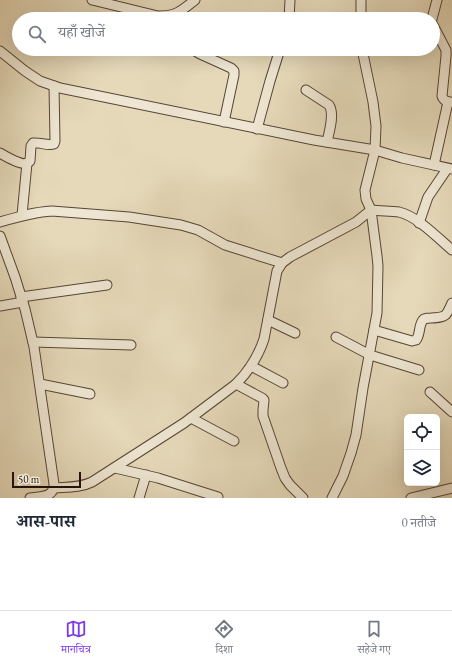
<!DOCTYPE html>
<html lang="hi">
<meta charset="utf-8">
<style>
body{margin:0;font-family:"EB Garamond","Noto Serif Devanagari",serif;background:#f2f2f3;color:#1f2937}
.controls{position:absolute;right:12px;bottom:12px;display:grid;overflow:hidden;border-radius:6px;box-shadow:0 4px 16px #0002}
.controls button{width:36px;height:36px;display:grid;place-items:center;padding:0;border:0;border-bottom:1px solid #e0e1e3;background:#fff;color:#1f2937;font:20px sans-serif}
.scale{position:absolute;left:12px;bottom:10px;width:69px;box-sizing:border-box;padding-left:4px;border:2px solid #28140b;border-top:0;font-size:11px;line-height:14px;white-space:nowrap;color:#28140b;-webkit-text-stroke:3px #eee6d2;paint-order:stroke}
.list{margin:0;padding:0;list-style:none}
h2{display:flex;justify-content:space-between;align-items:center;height:52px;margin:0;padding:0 16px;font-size:17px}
h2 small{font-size:13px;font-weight:400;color:#747a83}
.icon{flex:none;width:22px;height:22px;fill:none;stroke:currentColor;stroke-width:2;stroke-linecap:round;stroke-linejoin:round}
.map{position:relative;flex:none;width:452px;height:498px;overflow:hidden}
.search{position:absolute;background:#fff;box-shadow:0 4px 16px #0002;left:12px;right:12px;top:12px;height:44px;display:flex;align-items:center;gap:10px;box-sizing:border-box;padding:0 14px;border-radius:22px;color:#747a83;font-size:15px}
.sheet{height:112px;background:#fff}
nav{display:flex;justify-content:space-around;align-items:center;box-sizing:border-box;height:56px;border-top:1px solid #e0e1e3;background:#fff;font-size:11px;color:#747a83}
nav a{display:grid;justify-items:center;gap:2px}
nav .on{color:#7c3aed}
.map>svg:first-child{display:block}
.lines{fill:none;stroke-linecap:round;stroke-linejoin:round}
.minor-casing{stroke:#574536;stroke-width:11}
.minor{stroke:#eee6d2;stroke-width:9}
</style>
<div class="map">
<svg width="452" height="498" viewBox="0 0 452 498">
<rect width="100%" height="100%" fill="#e5d9b9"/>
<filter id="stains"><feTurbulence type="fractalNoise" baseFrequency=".005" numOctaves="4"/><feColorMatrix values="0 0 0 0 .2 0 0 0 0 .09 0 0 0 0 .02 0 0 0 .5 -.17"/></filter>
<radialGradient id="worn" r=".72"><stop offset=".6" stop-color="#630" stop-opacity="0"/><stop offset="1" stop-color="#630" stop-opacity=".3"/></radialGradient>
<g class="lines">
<defs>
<g id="minor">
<path d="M92,0L158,16C177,16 181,11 195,0"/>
<path d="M361,0V19"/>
<path d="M289,19L290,0"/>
<path d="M432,19L437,0"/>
<path d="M433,25L446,50V56L442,96C443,100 447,102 452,102"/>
<path d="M192,49L200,54L231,68L234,71V75L224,122"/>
<path d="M0,51L25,71L40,81L60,88L314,140L375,150L402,158L452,169"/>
<path d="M306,90L329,105C335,114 329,132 327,142"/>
<path d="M257,129L270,81L280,49"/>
<path d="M0,153C5,156 22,166 27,163C28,163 29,162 30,161L31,146L33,143C40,142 47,146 54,144L55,141L54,86"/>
<path d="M434,165L448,102"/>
<path d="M22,215L27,163"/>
<path d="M0,222C17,217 34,212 52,211L129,217L181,225L198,230L225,245L282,263"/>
<path d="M419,223L428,197L447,169"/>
<path d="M0,236L15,277L25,309L34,347L54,484C54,498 41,496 30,498"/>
<path d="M21,297L107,285"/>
<path d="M0,306L23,302"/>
<path d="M268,320L295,333"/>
<path d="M374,330L412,341L416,340C421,334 418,324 424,319C427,318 428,318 431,318C446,317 446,317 452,303"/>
<path d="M336,337L370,355L419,370"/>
<path d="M33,342L131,345"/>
<path d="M251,366L283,383"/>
<path d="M40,384L90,394"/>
<path d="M236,384L262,398L264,400L263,410V416L281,468L285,478L290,485L303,498"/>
<path d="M430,392L452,412"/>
<path d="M191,418L234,441"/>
<path d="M115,468L158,478L218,497"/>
<path d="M54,488C67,487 80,488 92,482L184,423L236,384C249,371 258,357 264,339L277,271L282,263L290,257L356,222L371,210C380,211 390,211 399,212C417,216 438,238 452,250"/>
<path d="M139,498L146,475"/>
<path d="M332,498L343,476L351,453L356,435L363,388L377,313L378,266L377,256L371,210L366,199L365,190L375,150L376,126L373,102L362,49"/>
<path d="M411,498L452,488"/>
</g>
</defs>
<use href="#minor" class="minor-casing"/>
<use href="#minor" class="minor"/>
</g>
<rect width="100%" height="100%" filter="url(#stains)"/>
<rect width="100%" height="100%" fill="url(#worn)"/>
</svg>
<div class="controls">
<button><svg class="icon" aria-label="locate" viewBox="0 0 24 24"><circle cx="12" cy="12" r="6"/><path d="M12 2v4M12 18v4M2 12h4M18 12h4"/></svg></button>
<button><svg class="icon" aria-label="layers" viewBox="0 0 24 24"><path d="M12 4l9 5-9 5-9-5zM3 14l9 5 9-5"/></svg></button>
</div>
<div class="scale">50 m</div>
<div class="search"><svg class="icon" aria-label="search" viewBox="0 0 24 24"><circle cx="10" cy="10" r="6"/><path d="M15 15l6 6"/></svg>यहाँ खोजें</div>
</div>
<section class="sheet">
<h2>आस-पास<small>0 नतीजे</small></h2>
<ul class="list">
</ul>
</section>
<nav>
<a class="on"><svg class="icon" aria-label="map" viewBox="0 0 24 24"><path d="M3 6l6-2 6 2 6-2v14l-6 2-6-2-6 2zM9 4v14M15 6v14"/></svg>मानचित्र</a>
<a><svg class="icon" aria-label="directions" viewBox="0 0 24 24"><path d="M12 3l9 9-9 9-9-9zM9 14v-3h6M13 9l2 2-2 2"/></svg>दिशा</a>
<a><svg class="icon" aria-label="saved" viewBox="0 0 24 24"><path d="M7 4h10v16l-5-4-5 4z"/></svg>सहेजे गए</a>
</nav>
